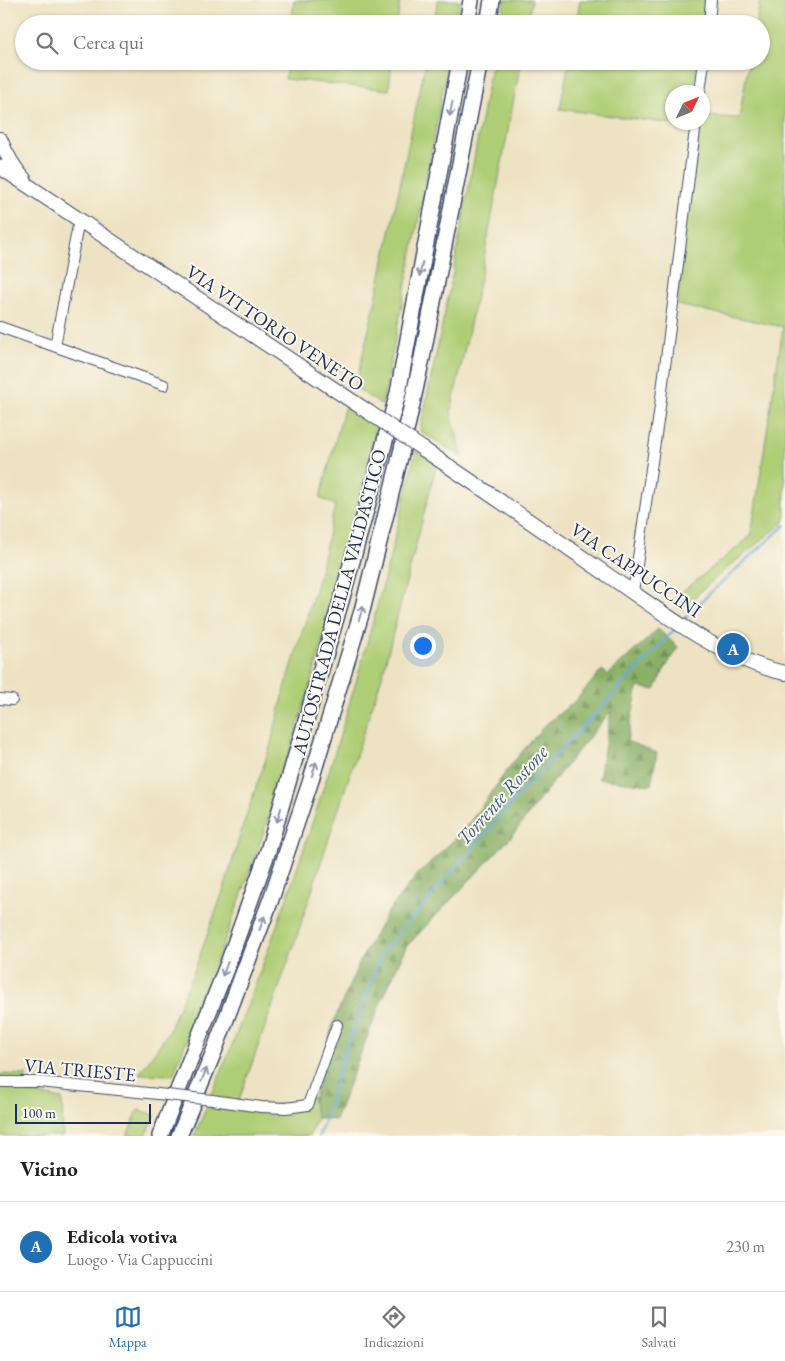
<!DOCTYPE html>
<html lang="it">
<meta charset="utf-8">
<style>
body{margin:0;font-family:"EB Garamond",serif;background:#f2f2f2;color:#222}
.compass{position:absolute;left:665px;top:85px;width:45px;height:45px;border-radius:50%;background:#fff;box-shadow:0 1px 4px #0004;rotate:47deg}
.scale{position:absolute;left:15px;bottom:12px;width:136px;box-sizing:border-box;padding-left:5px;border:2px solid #1b2f5e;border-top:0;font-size:14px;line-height:18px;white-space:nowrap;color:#1b2f5e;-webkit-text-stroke:4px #fbf7ec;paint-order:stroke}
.you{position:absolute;left:422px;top:645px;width:18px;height:18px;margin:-12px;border:4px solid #fff;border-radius:50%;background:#1a73e8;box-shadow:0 0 0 8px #1a73e833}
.badge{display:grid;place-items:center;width:32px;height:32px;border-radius:50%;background:#1f6fb2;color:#fff;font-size:16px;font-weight:700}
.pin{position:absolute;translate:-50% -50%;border:2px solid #fff;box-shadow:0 1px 5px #0006}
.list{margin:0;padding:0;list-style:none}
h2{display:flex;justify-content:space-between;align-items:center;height:65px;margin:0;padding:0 20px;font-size:21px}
h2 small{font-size:16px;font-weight:400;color:#767676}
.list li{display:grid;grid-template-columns:32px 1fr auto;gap:15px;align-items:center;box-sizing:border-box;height:90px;padding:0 20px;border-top:1px solid #e0e0e0}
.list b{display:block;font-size:19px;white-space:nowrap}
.list p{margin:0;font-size:16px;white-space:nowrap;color:#767676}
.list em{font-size:16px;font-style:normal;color:#767676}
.icon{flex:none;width:28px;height:28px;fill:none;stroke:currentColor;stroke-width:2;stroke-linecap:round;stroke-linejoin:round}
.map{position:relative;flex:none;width:785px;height:1136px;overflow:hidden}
.search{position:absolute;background:#fff;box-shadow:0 1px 4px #0004;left:15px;right:15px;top:15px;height:55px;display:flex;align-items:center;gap:12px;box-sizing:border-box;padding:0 18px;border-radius:28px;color:#767676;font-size:19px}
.sheet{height:155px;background:#fff}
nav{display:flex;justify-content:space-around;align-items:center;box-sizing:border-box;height:70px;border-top:1px solid #e0e0e0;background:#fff;font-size:14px;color:#767676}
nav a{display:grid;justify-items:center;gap:2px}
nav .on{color:#1f6fb2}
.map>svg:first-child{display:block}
.grass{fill:#aecd74;stroke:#647e69}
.forest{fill:url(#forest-firs);stroke:#527062}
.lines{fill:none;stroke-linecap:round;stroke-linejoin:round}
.stream{stroke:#68a9dc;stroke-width:2.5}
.minor-casing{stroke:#3a4a6d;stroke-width:12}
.major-casing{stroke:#3a4a6d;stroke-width:16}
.highway-casing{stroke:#3a4a6d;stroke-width:18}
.minor{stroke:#fff;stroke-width:10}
.major{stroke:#fff;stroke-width:14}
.highway{stroke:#fff;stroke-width:15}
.minor-bridge-casing{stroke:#3a4a6d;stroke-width:12;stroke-linecap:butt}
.major-bridge-casing{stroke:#3a4a6d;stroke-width:16;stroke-linecap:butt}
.minor-bridge{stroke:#fff;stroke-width:10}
.major-bridge{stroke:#fff;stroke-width:14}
.oneway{stroke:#8d97ae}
.labels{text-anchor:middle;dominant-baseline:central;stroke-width:4;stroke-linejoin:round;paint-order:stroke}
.street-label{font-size:19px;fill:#1b2f5e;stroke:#fbf7ec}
.water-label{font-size:20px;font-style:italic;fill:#365a8a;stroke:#fbf7ec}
</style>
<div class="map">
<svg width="785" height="1136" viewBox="0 0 785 1136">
<defs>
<pattern id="forest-firs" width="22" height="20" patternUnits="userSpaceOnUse" patternTransform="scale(1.25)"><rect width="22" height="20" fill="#8ab066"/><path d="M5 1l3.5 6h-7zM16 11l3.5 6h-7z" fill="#709057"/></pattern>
</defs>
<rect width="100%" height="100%" fill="#fbf7ec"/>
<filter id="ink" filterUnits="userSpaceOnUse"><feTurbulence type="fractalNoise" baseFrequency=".02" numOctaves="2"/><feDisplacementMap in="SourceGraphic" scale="10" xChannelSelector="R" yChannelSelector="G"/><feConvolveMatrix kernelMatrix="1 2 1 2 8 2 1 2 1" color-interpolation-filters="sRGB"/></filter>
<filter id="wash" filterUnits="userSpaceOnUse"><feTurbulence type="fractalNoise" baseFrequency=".0096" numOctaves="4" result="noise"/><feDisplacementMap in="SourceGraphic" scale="20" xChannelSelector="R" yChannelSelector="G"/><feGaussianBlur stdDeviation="1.12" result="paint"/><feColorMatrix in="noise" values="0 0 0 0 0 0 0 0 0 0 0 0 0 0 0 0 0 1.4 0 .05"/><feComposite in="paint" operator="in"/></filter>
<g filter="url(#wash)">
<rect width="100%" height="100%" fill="#ede2c1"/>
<g class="grass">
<path d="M294,0H400L397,24H291Z"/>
<path d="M438,0H460L455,24H433Z"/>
<path d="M505,0H532L527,24H500Z"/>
<path d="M580,0H706L703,24H576Z"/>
<path d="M760,0H785V521L726,569L681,609L671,601L751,536L783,327L677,305L683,234L703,116L739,118L749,61H761V24H756Z"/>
<path d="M287,61H392L389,90L285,79Z"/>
<path d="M426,61H448L422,203L382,405L355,388L376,299Z"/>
<path d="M492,61H521L481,274L451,412L462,457L420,431L452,278Z"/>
<path d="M569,61H698L693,92H672V122L688,123L687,126L560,109Z"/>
<path d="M345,405L377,425C351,536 324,646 289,754C255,863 215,969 173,1075L139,1074L168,1033L194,971L224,889L245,819L270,747L286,685L318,580L335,505L320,498Z"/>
<path d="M416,450L437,463L382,676L295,942L238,1103L275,1105L314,1097L313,1101L317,1118L309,1136H194C220,1078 242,1020 264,961C326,794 376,624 416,450Z"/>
<path d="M0,1074L26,1075L24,1092L62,1099L63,1136H0Z"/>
<path d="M138,1110L155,1115L146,1136H127Z"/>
</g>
<path class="forest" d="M658,629L678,647L663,672L655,690L638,687L627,741L657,753L651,785L599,779L611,711L563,769L511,837L406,947L379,1007L335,1120L317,1118L313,1101L333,1023L360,961L387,913L417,875L458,836L475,815L510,766L544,726L576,700L602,670L608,675Z"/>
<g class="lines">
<g class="stream">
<path d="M682,621L709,594L785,525"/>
<path d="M319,1136L329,1107L340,1064L382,953L523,790L677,627"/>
</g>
</g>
</g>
<g filter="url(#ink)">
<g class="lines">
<defs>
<g id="minor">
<path d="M709,24L711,0"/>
<path d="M700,92L704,61"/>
<path d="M0,327L164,385"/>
<path d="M55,346L79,220"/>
<path d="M633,592L659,414L696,122"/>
<path d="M0,699L12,700"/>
<path d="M0,1082H39L158,1094"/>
<path d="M212,1100L261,1107L286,1108L308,1105L337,1025"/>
</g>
<g id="major">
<path d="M0,139C6,154 13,167 24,179"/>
<path d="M0,167L367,411"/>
<path d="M423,449C486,491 547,533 609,576C660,611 725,661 785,673"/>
</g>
<g id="highway">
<path d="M467,24L471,0"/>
<path d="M488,24L492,0"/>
<path d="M160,1136L227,966L268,851L343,594L398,393L460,61"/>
<path d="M179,1136L213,1054L271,899L310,783L362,611L403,445L422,358L480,61"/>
</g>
</defs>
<use href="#minor" class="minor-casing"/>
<use href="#major" class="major-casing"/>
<use href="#highway" class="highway-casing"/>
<use href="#minor" class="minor"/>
<use href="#major" class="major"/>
<use href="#highway" class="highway"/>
<defs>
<path id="minor-bridge" d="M158,1094L212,1100"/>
<path id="major-bridge" d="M367,411L423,449"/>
</defs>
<use href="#minor-bridge" class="minor-bridge-casing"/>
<use href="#major-bridge" class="major-bridge-casing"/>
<use href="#minor-bridge" class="minor-bridge"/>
<use href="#major-bridge" class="major-bridge"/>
</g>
<defs><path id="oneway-shaft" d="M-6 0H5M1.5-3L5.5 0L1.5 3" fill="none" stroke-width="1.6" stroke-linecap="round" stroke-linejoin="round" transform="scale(1.25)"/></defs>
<g class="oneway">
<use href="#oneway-shaft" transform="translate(451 109) rotate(101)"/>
<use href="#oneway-shaft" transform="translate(421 269) rotate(101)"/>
<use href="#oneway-shaft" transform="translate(361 613) rotate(-74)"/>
<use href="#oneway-shaft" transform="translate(314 769) rotate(-73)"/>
<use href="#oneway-shaft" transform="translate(279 815) rotate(106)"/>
<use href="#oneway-shaft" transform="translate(262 923) rotate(-70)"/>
<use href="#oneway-shaft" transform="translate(225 969) rotate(111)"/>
<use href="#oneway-shaft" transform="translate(204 1075) rotate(-68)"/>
</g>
</g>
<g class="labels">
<g class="street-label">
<text transform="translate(275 328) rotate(34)">VIA VITTORIO VENETO</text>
<text transform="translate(636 570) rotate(34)">VIA CAPPUCCINI</text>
<text transform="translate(339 602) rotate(-75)">AUTOSTRADA DELLA VALDASTICO</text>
<text transform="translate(80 1070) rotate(5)">VIA TRIESTE</text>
</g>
<g class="water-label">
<text transform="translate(502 795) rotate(-48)">Torrente Rostone</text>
</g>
</g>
</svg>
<svg class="compass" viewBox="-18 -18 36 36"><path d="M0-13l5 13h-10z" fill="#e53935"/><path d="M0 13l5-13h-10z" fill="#767676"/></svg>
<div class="scale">100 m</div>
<div class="you"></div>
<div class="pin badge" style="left:733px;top:649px">A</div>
<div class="search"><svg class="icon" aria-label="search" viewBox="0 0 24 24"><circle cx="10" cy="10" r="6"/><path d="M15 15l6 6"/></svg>Cerca qui</div>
</div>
<section class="sheet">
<h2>Vicino<small></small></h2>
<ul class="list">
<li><span class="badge">A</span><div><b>Edicola votiva</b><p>Luogo · Via Cappuccini</p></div><em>230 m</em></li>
</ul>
</section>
<nav>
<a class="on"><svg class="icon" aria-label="map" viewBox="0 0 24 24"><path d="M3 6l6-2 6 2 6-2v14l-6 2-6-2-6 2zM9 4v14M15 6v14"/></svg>Mappa</a>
<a><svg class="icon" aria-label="directions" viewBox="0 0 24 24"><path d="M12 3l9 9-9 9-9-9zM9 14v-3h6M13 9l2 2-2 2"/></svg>Indicazioni</a>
<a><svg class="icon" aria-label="saved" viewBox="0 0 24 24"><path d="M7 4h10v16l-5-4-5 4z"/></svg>Salvati</a>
</nav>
